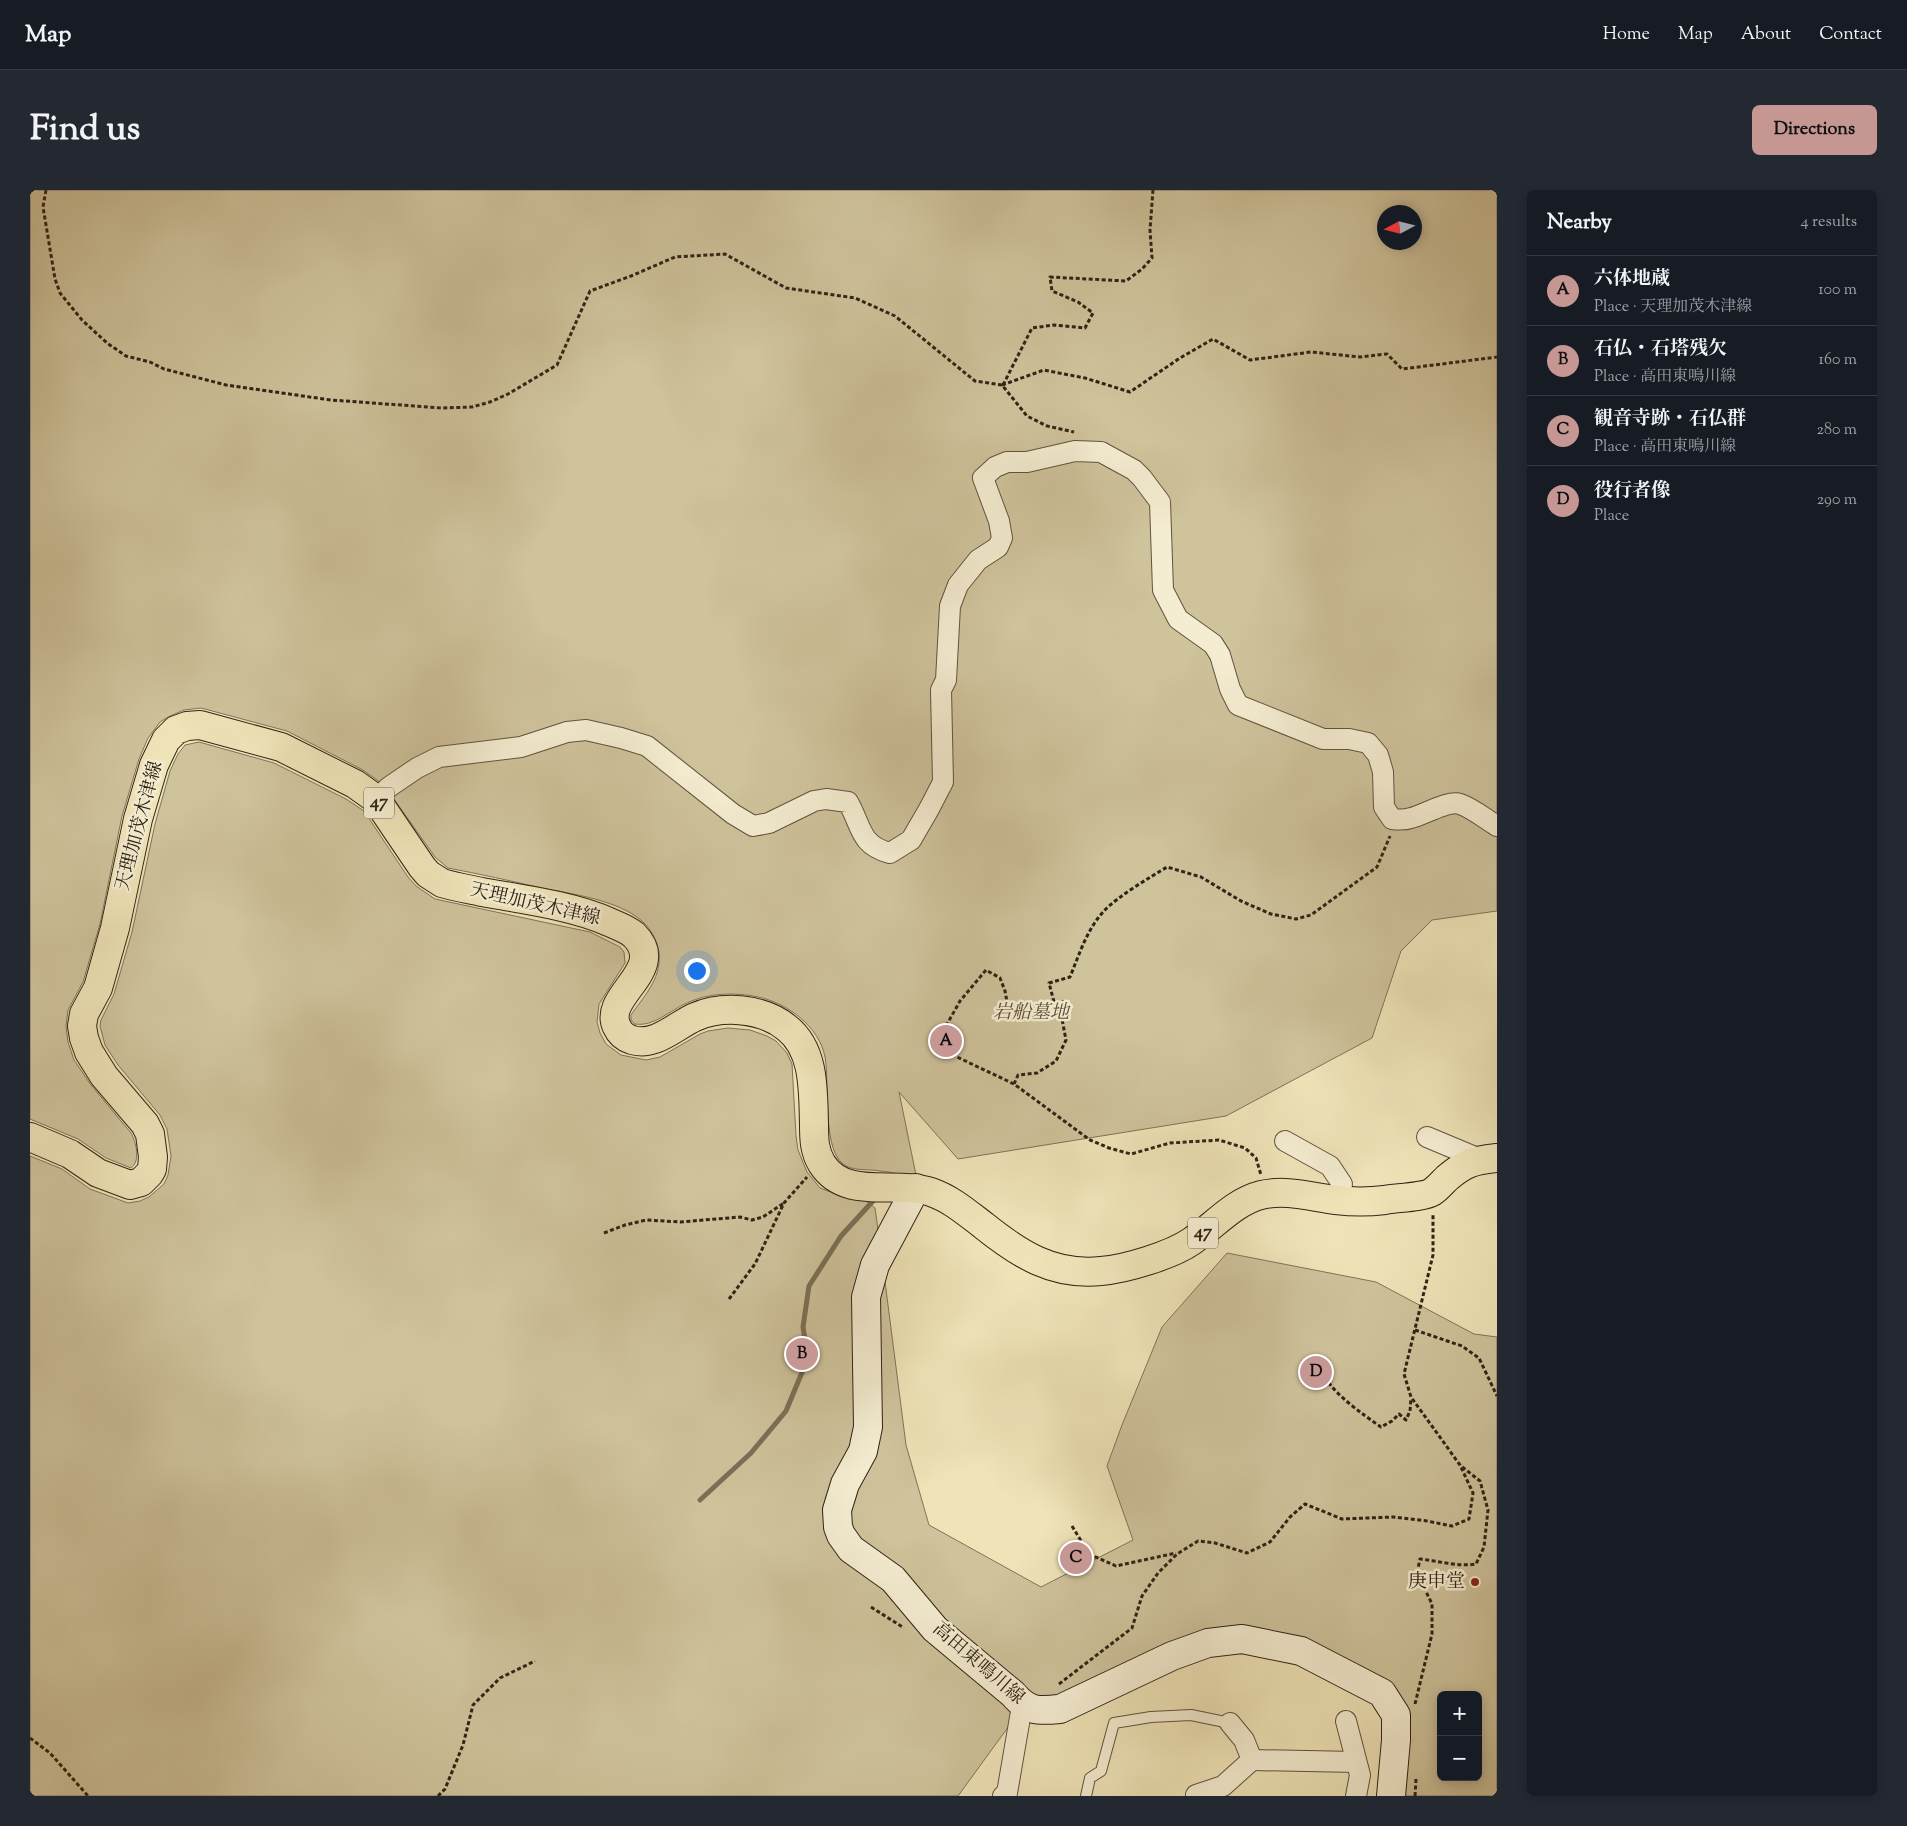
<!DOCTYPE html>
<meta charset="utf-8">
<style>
body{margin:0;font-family:"Sorts Mill Goudy","Noto Serif JP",serif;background:#242831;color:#f1f3f6}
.controls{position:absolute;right:15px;bottom:15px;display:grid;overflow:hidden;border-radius:8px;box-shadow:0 2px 12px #0003}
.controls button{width:45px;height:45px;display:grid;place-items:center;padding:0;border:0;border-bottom:1px solid #363941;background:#171b24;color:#f1f3f6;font:25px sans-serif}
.compass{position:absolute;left:1347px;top:15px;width:45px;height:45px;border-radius:50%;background:#171b24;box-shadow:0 2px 12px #0003;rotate:263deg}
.you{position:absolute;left:666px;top:780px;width:18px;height:18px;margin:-12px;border:4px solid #fff;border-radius:50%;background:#1a73e8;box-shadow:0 0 0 8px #1a73e833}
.badge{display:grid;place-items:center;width:32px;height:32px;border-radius:50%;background:#c59692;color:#111;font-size:16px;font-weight:700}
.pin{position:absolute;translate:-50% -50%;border:2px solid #fff;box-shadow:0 1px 5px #0006}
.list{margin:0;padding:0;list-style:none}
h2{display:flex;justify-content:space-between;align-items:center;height:65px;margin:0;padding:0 20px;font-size:21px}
h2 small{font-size:16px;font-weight:400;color:#9ea1a6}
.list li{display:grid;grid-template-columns:32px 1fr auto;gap:15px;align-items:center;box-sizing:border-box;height:70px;padding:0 20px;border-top:1px solid #363941}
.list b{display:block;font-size:19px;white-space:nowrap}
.list p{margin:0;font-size:16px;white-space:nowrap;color:#9ea1a6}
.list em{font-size:16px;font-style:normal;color:#9ea1a6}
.map{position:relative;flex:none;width:1467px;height:1606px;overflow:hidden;border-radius:8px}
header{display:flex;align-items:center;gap:30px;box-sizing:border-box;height:70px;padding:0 25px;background:#171b24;border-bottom:1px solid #363941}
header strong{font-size:24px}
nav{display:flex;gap:28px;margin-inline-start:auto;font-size:18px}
.intro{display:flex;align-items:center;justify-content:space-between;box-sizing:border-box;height:120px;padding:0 30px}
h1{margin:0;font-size:35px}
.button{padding:12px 22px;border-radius:8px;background:#c59692;color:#111;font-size:18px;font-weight:700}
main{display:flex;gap:30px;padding:0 30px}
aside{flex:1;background:#171b24;border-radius:8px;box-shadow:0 2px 12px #0003}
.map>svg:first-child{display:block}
.green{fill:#cfc39c;stroke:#807359;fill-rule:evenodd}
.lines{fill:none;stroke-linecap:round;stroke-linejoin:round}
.stream{stroke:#7c6f56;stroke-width:5}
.service-casing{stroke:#60533e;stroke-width:12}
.minor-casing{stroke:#60533e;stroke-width:22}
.secondary-casing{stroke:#302316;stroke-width:30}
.primary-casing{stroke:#302316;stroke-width:30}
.path{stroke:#302316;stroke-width:3;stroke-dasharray:4 2.5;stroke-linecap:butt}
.service{stroke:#f5edd1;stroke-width:10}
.minor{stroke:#f5edd1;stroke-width:20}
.secondary{stroke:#f5edd1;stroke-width:28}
.primary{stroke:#efe4b8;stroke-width:28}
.poi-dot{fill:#8f2418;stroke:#f5edd1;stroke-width:2}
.labels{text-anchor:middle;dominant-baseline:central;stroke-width:5;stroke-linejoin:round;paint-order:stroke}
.shield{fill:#f5edd1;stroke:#6b604e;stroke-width:1}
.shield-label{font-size:18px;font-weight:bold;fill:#302316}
.street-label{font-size:19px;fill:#302316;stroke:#f5edd1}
.park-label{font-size:19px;font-style:italic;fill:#584b38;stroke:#f5edd1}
.poi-label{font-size:19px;fill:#302316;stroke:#f5edd1;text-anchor:end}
</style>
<header>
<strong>Map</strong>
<nav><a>Home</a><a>Map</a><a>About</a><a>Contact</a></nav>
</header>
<div class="intro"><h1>Find us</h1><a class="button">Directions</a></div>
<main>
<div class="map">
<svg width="1467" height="1606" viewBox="0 0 1467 1606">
<rect width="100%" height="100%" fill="#efe4b8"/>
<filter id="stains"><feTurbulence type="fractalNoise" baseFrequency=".004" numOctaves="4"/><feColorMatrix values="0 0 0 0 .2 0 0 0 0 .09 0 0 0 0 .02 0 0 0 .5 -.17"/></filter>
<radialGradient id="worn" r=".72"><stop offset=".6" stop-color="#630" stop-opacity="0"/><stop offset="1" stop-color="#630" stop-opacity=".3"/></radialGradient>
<g class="green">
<path d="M0,0H1467V721L1402,730L1371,761L1342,848L1196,926L928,969L869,902L887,990C875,986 863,982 850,981C840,979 826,981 816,976C791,963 800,893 795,867C789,836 757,813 728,807C705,802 678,803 657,813C640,820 624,837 605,834L601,830V825C612,809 628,792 629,772C631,757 623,741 612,731C588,710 542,704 512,698C481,691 450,684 418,678L405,667L354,595L333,580L257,541L171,518L154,520L138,527L130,532L118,548L109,569L92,626L70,734L53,792L38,820L36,836L38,852L44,870L61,895L101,943C106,952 111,971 101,978L76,968L48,949L0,929ZM1354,22H1384V52H1354Z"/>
<path d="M169,552L244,573L316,609L334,621L378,687L386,696L405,709L560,742L590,757L594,762L595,773L569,814L567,832L570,843L576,854L591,865L616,870L630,867L670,844L678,841L698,838L720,840L737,846L746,851L757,863L762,874L766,946L768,960L777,982L790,998L806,1004L830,1006L845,1018L849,1047L828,1236L797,1319L857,1397L987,1525L928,1606H0V966L32,979L60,999L98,1013L110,1011L119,1007L134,994L138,985L141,966L137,939L130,925L88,875L75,855L70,836L71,830L84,804L102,742L125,634L140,581L148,564L155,555Z"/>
<path d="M1197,1063L1346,1092L1444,1144L1467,1147V1606H1372L1378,1522L1241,1442L1027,1508L999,1506L913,1431L829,1350L821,1340L819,1322L847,1108L854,1084L876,1255L899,1335L1011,1397L1103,1350L1077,1276L1092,1235L1132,1137ZM1411,1505H1448V1587H1411Z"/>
</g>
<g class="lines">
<path class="stream" d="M670,1310L721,1263L756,1221L778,1168L773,1137L779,1096L811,1046L843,1011"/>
<defs>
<path id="service" d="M1056,1606L1060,1588L1071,1581L1084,1533L1121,1527L1161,1525L1200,1533"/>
<g id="minor">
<path d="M346,609L359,597L387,578L409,567L491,557L537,542L556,540L591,548L617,556L703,624L723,636L739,633L784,611L796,609L818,612C832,636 829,655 860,663L881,650L899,619L913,592L911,500L916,490L920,416L928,395L948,370L968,357L972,348L969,331L953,288L965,277L977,272H997L1045,261L1071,262L1104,280L1112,288L1130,312L1133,400L1148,429L1183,454L1190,465L1200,499L1208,515L1293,549H1319L1338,553L1348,565L1353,582L1354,617L1362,629C1369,630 1375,630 1381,628C1394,625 1418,610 1430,614C1444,619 1455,629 1467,636"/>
<path d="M1397,947L1452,970"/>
<path d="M1255,951L1300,976L1312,994L1309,1011"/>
<path d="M1316,1531L1330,1585L1326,1606"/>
<path d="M1200,1533L1214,1550L1222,1570L1326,1572"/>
<path d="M1166,1605L1193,1596L1222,1570"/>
<path d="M973,1606L977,1603L992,1516"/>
</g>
<path id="secondary" d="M886,998L845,1075L836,1107L838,1237L833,1261L815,1294L807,1320L808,1337L811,1345L821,1359L863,1389L905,1439L983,1504C998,1522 1008,1521 1030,1519L1142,1466L1178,1453L1212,1449L1271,1461L1352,1503L1366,1525V1550L1361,1606"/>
<path id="primary" d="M0,947L40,964L68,983L100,995L111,992L119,984L122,979L123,967L120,944L115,934L74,886L59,862L54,848L52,836L54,824L68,798L85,738L108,629L124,575L136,550L146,540L157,536L170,535L251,557L325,594L346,609L392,677L398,684L412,693C425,697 438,699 452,702C491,709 544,716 579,732C588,736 597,739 604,745C639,780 571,806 587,837C590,844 596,848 602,850C625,857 645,836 665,827C693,815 733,818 757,838C785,860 783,901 784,934C784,948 784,961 792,974C816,1011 865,990 901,1002C921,1009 936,1022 953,1035C989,1064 1023,1086 1071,1081C1096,1079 1142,1065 1162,1051C1185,1035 1204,1012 1231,1005C1256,999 1281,1007 1306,1010C1322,1012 1339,1012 1355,1010C1365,1008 1394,1007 1402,1002C1407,999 1413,992 1417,988C1436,972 1443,971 1467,968"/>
</defs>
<use href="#service" class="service-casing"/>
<use href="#minor" class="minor-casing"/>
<use href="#secondary" class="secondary-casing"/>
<use href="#primary" class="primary-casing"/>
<g class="path">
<path d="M16,0L13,17L25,89L30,103L52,130L77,153L96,166L120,172L134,179L196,195L301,210L412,218L442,217L460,212L478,204L527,175L560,101L601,86L645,67L695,64L756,98L825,108L865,126L945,191L972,195L997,226L1017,236L1044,242"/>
<path d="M972,195L1014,180L1055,188L1100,202L1150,168L1183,149L1220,170L1281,162L1330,167L1357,164L1372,179L1467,167"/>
<path d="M973,195L1002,138L1024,135L1055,138L1063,123L1048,112L1022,101L1020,87L1096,91L1112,79L1122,68L1120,40L1123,0"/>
<path d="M1024,812L1019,793L1040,787C1049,765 1057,739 1074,721C1088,706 1119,688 1137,677L1171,687L1211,711L1241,724L1266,729L1281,725L1347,677L1360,646"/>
<path d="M984,894L988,885L1007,883L1026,871L1036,850L1032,829L1033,812H1021L979,823L975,801L970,788L956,780L930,811L916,836V851L927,867L984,894L1060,950L1079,958L1101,964L1140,953L1189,950L1215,958L1226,968L1231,985"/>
<path d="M574,1043L595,1035L616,1030L650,1032L710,1027L722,1030L733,1027L754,1013"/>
<path d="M699,1109L725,1074L754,1013L777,987"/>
<path d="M1385,1140L1432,1156L1449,1168L1467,1206"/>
<path d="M1293,1181C1296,1199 1335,1226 1351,1237L1362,1231L1369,1224L1376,1230L1380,1221L1381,1208"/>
<path d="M1042,1336L1059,1364L1086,1376L1146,1363"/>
<path d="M841,1417L874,1438"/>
<path d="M1029,1494L1102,1438L1112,1406L1128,1383L1147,1364L1168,1351L1185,1353L1217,1363L1240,1352L1260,1327L1275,1314L1312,1329L1363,1327L1397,1331L1422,1336L1439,1329L1443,1303L1430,1275L1381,1207L1374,1184L1403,1065V1023"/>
<path d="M1385,1514L1402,1444V1414L1387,1383L1390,1369C1409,1371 1428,1377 1446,1374L1454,1357L1458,1320L1450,1291L1431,1276"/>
<path d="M0,1548L20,1563L58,1606"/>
<path d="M408,1606L415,1599L433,1555L443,1515L470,1488L505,1471"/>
<path d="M1385,1606L1386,1589"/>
</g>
<use href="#service" class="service"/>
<use href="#minor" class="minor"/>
<use href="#secondary" class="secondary"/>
<use href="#primary" class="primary"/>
</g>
<circle class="poi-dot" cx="1445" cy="1392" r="5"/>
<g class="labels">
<g class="shield">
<rect x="334" y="597.5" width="30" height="31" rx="4"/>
<rect x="1158" y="1027.5" width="30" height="31" rx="4"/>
</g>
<g class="shield-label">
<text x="349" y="613">47</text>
<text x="1173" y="1043">47</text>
</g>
<g class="street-label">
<text transform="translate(110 636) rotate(-75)">天理加茂木津線</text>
<text transform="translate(505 715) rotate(13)">天理加茂木津線</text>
<text transform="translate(948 1474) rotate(41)">高田東鳴川線</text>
</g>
<g class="park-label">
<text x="1001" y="823">岩船墓地</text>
</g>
<g class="poi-label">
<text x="1435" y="1392">庚申堂</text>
</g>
</g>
<rect width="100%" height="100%" filter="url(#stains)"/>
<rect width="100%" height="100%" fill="url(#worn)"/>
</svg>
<div class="controls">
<button>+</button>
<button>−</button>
</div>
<svg class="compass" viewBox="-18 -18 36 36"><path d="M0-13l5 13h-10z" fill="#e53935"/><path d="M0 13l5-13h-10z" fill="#9ea1a6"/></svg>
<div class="you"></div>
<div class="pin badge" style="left:916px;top:851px">A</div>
<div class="pin badge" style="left:772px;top:1164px">B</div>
<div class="pin badge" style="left:1046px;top:1368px">C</div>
<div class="pin badge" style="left:1286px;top:1182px">D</div>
</div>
<aside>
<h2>Nearby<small>4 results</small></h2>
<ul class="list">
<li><span class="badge">A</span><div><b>六体地蔵</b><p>Place · 天理加茂木津線</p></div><em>100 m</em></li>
<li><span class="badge">B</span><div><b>石仏・石塔残欠</b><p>Place · 高田東鳴川線</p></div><em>160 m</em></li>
<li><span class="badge">C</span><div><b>観音寺跡・石仏群</b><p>Place · 高田東鳴川線</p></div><em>280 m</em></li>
<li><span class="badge">D</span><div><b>役行者像</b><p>Place</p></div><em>290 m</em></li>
</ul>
</aside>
</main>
